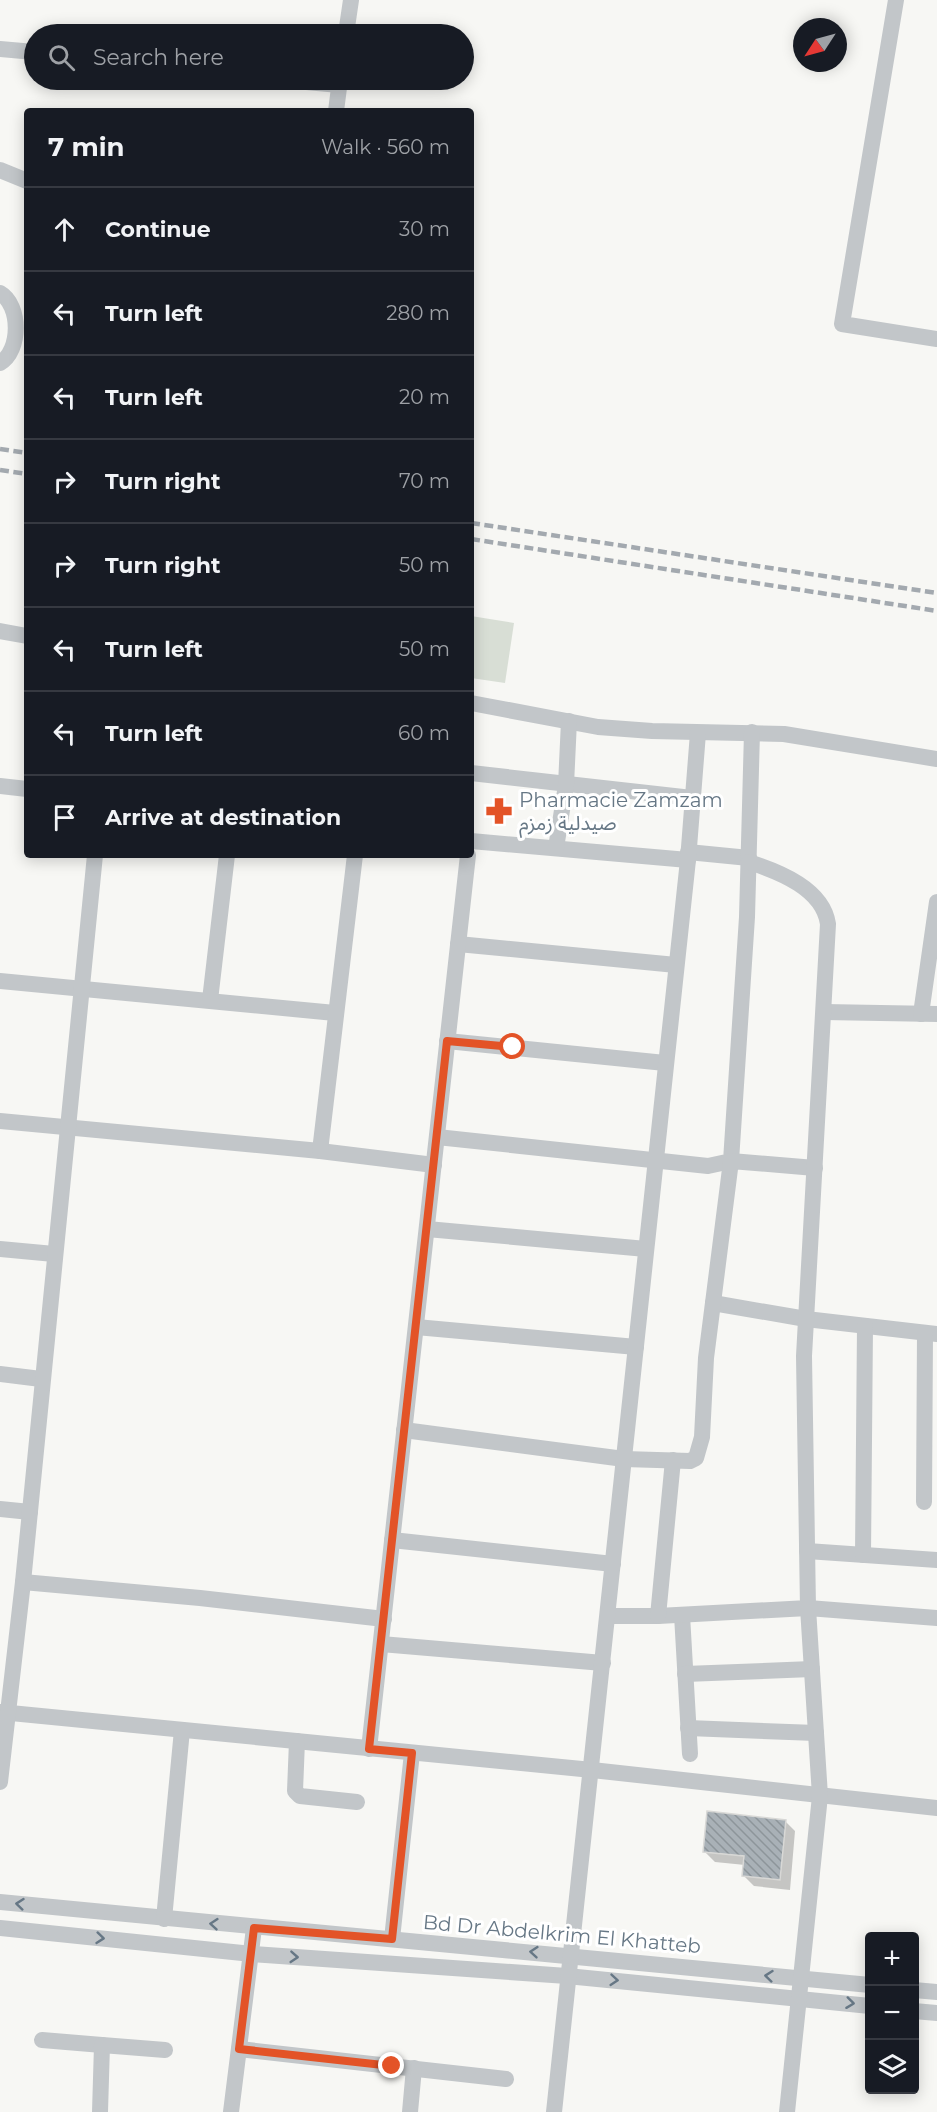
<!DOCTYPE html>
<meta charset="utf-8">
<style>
body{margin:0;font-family:Montserrat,"Noto Sans Arabic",sans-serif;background:#242831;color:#f1f3f6}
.controls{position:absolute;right:18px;bottom:18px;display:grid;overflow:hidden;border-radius:6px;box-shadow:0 3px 15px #0003}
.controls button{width:54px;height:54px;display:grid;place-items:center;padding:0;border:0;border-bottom:2px solid #363941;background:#171b24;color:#f1f3f6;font:30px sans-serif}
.compass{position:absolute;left:793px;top:18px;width:54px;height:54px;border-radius:50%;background:#171b24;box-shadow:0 3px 15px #0003;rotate:234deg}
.stop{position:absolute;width:18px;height:18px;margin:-14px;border:4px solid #e35327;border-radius:50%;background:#fff}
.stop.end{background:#e35327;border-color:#fff;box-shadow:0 2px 6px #0008}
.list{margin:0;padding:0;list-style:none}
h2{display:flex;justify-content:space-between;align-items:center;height:78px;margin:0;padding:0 24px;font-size:26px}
h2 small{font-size:20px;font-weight:400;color:#9ea1a6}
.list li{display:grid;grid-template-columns:39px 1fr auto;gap:18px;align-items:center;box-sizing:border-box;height:84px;padding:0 24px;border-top:2px solid #363941}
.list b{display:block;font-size:22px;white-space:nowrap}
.list em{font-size:20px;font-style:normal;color:#9ea1a6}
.icon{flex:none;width:33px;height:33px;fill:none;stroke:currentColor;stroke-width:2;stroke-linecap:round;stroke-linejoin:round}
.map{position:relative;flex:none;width:937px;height:2112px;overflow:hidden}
.search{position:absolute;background:#171b24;box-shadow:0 3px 15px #0003;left:24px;top:24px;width:450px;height:66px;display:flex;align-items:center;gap:15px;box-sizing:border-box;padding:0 21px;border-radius:33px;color:#9ea1a6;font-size:22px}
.panel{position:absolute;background:#171b24;box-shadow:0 3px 15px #0003;left:24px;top:108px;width:450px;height:750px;border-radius:6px}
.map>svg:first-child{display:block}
.green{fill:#d8ded5}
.shadow{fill:#0003}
.building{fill:url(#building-back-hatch);stroke:#d8d8d6;stroke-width:1.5}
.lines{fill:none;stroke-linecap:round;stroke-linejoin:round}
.street{stroke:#c2c6c9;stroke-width:16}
.rail{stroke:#a3a9af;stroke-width:4.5;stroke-dasharray:9 4.5;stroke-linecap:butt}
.oneway{stroke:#667785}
.route{stroke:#e35327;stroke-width:8}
.labels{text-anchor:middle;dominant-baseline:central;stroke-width:6;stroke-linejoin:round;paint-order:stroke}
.poi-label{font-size:20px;fill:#667785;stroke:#fff;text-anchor:start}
.street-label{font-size:20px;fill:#667785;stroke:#fff}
</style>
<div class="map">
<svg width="937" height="2112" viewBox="0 0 937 2112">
<defs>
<pattern id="building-back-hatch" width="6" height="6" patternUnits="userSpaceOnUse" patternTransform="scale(1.5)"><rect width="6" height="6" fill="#a9b1b7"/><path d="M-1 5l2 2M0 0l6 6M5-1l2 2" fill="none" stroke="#8d959a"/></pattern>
</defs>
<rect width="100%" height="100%" fill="#f7f7f4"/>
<path class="green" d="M471,616L514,623L505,683L471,678Z"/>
<path class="shadow" d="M785,1821L795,1831L790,1890L754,1886L744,1876L745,1865L715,1862L705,1852Z"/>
<path class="building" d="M707,1811L786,1820L780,1880L742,1876L744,1856L703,1852Z"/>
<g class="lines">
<g class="street">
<path d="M896,0L842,324L937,339"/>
<path d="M346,34L351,0"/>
<path d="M0,49L34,52"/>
<path d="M285,80L339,85"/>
<path d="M336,111L340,80"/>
<path d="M0,170L27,181"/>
<path d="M0,293C21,305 21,351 0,363"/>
<path d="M0,631L27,636"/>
<path d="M471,703L598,727L652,731L784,734L937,759"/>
<path d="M471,773L692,798"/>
<path d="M0,786L27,789"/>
<path d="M471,841L688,860"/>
<path d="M556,848L566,785L569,721"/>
<path d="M688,852L749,858"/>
<path d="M458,944L676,965"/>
<path d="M0,981L335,1013"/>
<path d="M210,1000L227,855"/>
<path d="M824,1012L937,1014"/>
<path d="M921,1014L937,902"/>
<path d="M447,1041L665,1063"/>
<path d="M0,1121L320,1151L434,1165"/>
<path d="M437,1137L708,1166L731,1161L747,917L752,732"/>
<path d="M320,1151L355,855"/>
<path d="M427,1229L646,1249"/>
<path d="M0,1249L54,1254"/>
<path d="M713,1303L806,1319L937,1334"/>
<path d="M416,1327L636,1347"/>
<path d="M0,1374L41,1379"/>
<path d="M404,1430L624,1459L690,1461L696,1458L702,1437L706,1358L731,1161L815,1168"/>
<path d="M924,1502L925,1333"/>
<path d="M0,1509L30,1512"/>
<path d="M392,1540L613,1564"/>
<path d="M807,1551L937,1560"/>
<path d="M863,1555L865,1326"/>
<path d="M23,1582L200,1598L384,1619"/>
<path d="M682,1615L690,1754"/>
<path d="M608,1616H658L808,1608L804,1356L828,924C823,889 780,872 749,862"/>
<path d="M658,1616L673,1460"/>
<path d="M381,1644L603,1663"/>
<path d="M685,1674L812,1669"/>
<path d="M0,1712L592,1770L937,1808"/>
<path d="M688,1728L816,1733"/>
<path d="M297,1741L295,1791L300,1796L357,1802"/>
<path d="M369,1749L468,855"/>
<path d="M0,1782L23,1582L95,855"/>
<path d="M0,1902L870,1985"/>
<path d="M164,1919L182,1730"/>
<path d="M0,1928L252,1954L567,1976L870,2006"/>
<path d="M392,1939L412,1753"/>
<path d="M914,1990L937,1992"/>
<path d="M914,2011L937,2013"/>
<path d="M42,2040L102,2045"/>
<path d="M239,2049L506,2079"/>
<path d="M100,2112L102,2045L165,2050"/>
<path d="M231,2112L254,1928"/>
<path d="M410,2112L414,2068"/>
<path d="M554,2112L688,860L698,733"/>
<path d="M787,2112L820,1796L808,1608L937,1618"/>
</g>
<g class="rail">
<path d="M0,449L27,453"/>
<path d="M0,470L27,474"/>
<path d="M471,523L937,593"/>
<path d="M471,539L937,611"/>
</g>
</g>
<defs><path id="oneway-chevron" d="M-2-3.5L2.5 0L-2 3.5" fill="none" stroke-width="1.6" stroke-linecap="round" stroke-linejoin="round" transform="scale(1.5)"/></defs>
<g class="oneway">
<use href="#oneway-chevron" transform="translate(20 1904) rotate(-174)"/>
<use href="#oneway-chevron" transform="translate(214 1924) rotate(-175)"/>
<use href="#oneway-chevron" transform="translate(100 1938) rotate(6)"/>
<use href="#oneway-chevron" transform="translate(534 1952) rotate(-175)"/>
<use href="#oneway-chevron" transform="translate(294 1957) rotate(4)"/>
<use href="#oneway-chevron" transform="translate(769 1976) rotate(-174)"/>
<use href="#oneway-chevron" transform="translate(614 1980) rotate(5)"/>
<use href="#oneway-chevron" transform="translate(850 2003) rotate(7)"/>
</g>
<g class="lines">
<path class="route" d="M392,2066L239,2049L254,1928L392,1939L412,1753L369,1749L447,1041L513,1047"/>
</g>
<defs>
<symbol id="pharmacy-bare" viewBox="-9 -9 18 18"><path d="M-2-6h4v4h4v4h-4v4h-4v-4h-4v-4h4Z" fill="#e35327" stroke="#fff" stroke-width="2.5" paint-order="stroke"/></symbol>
</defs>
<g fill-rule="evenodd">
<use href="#pharmacy-bare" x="480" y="792" width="38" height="38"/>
</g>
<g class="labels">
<g class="poi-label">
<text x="519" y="800">Pharmacie Zamzam<tspan x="519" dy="23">صيدلية زمزم</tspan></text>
</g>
<g class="street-label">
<text transform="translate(562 1934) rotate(5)">Bd Dr Abdelkrim El Khatteb</text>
</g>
</g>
</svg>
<div class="controls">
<button>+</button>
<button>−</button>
<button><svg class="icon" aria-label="layers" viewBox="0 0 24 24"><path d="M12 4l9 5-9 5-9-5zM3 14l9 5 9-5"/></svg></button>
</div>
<svg class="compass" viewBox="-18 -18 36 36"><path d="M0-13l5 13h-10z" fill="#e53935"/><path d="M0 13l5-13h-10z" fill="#9ea1a6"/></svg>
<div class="stop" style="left:513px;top:1047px"></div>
<div class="stop end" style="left:392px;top:2066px"></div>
<div class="search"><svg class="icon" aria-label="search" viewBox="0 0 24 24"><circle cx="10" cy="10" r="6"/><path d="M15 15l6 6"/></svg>Search here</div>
<section class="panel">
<h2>7 min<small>Walk · 560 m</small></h2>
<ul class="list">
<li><svg class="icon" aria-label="ahead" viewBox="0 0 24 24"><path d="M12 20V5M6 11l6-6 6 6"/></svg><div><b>Continue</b></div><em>30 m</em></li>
<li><svg class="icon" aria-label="left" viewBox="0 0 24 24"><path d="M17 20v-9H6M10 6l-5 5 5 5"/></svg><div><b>Turn left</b></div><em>280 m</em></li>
<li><svg class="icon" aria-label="left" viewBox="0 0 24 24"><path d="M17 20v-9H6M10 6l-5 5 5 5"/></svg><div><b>Turn left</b></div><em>20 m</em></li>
<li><svg class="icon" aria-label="right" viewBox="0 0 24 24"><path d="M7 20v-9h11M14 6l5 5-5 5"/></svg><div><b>Turn right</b></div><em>70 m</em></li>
<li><svg class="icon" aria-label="right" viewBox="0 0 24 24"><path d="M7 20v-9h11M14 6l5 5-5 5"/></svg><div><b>Turn right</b></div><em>50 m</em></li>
<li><svg class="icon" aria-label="left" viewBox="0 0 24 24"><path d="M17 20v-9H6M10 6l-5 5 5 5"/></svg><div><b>Turn left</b></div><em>50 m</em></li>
<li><svg class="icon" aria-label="left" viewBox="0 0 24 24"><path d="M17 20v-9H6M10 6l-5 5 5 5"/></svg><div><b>Turn left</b></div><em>60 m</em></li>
<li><svg class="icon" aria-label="arrive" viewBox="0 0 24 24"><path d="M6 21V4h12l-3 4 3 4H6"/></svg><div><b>Arrive at destination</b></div></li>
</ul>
</section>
</div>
